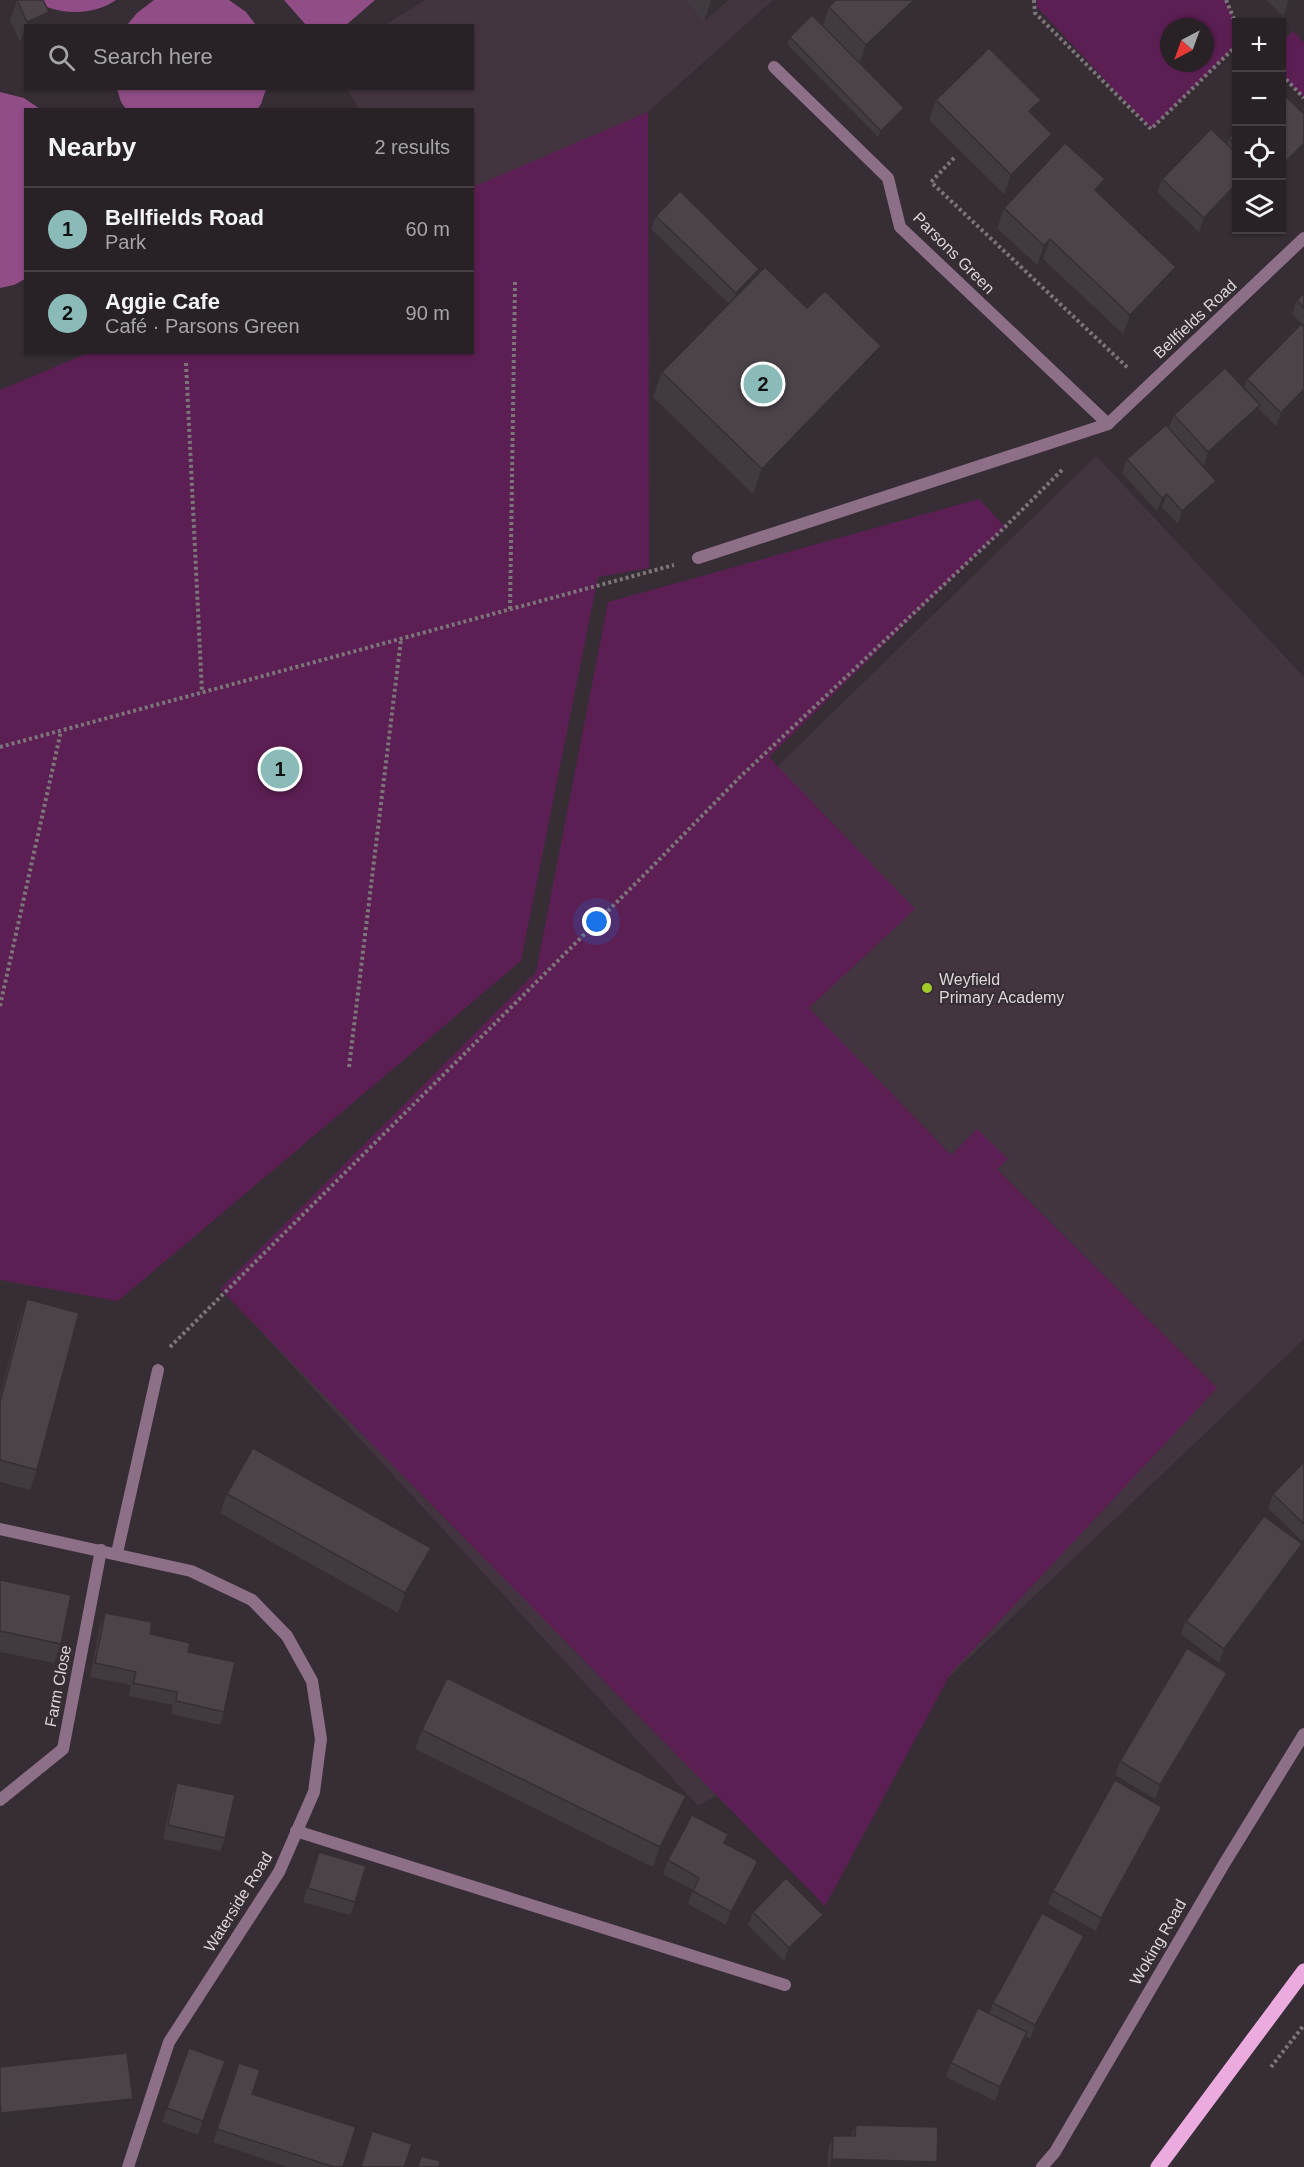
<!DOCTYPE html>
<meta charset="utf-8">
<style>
body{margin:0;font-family:Helvetica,sans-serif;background:#302a2f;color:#f1f3f6}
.controls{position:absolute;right:18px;top:18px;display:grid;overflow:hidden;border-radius:0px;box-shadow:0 2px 4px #0004}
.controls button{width:54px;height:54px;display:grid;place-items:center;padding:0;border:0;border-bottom:2px solid #443f44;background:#282227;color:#f1f3f6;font:30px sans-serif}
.compass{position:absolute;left:1160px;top:18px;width:54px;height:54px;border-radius:50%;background:#282227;box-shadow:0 2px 4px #0004;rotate:221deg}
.you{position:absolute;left:597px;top:922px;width:21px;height:21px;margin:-15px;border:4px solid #fff;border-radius:50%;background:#1a73e8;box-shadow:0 0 0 9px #1a73e833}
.badge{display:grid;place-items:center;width:39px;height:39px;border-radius:50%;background:#8bbbb9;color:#111;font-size:20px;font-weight:700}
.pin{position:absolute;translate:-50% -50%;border:3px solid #fff;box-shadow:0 2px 6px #0006}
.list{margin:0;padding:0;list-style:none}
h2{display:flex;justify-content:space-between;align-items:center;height:78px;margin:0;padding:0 24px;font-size:26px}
h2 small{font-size:20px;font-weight:400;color:#a5a4a7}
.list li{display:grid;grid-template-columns:39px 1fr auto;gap:18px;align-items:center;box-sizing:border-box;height:84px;padding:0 24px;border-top:2px solid #443f44}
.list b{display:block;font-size:22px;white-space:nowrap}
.list p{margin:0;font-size:20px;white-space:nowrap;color:#a5a4a7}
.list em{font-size:20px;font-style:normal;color:#a5a4a7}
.icon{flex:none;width:33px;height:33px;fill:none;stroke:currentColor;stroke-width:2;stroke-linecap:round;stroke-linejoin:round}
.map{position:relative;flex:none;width:1304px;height:2167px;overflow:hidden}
.search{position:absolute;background:#282227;box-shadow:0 2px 4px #0004;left:24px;top:24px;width:450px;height:66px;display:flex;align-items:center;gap:15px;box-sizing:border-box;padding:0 21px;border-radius:0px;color:#a5a4a7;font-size:22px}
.panel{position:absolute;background:#282227;box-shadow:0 2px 4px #0004;left:24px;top:108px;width:450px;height:246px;border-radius:0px}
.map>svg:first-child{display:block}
.built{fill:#433540}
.green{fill:#5c1f53;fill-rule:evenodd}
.water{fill:#914d86}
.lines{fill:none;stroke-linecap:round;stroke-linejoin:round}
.path{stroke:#7c757a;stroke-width:4;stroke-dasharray:3 3;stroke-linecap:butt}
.lane{stroke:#8e6f88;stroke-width:12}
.street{stroke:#8e6f88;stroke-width:12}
.primary{stroke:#ecabdf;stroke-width:15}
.wall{fill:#413a40}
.shaded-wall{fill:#352f34}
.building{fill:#4c434a;stroke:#352f34;stroke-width:1.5}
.poi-dot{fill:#a1c92a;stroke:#362e34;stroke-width:2}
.labels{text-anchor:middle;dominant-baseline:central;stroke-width:4.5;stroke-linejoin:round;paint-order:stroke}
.street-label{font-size:16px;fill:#dcd6da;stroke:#362e34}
.poi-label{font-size:16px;fill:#dcd6da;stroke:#362e34;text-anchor:start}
</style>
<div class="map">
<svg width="1304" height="2167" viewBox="0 0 1304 2167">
<rect width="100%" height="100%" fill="#362e34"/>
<g class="built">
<path d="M425,0H773L648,112L473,188L472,110L360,109L347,89L472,88V26L385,25Z"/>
<path d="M1096,456L1304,677V1339L946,1680L923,1678L698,1806L231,1299Z"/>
</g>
<g class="green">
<path d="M1037,0H1226L1236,24V46L1151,129L1037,7ZM1169,27H1205V63H1169Z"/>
<path d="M1293,31L1304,43V98L1282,75V42Z"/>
<path d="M648,112L649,568L598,577L521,961L118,1301L0,1280V390L88,353L472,352L473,187Z"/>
<path d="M979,499L1005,527L769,757L915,909L809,1008L951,1155L977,1129L1008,1159L997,1169L1217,1388L951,1673L825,1906L220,1289L536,972L608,602Z"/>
</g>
<g class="water">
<path d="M34,0H116C94,16 56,16 34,0Z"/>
<path d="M154,0H229L246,12L256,25H127L137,13Z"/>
<path d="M284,0H375L345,26L306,25Z"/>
<path d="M117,89V88L266,89L261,104L257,110L126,109L121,102Z"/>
<path d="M0,92L24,98L40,109L26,110L25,279L14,285L0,288Z"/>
</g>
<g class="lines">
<g class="path">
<path d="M1034,0L1035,13L1151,129L1236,46"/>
<path d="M1226,0L1236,24"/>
<path d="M1282,75L1304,98"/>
<path d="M954,158L931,182L1129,369"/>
<path d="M186,363L202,693"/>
<path d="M510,609L515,282"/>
<path d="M0,747L674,565"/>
<path d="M0,1006L61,731"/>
<path d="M349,1067L401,639"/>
<path d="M170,1347L646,873L740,777L1005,527L1063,469"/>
<path d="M1271,2067L1304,2025"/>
</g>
<path class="lane" d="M698,558L1108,424"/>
<g class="street">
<path d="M774,67L888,178L900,227L1108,424L1304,238"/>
<path d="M0,1529L191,1571L252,1600L287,1636L312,1681L321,1739L314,1792L279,1872L169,2042L128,2167"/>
<path d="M117,1553L158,1370"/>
<path d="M0,1800L63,1749L101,1550"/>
<path d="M296,1831L785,1985"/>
<path d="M1042,2167L1055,2152L1224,1864L1304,1734"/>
</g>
<path class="primary" d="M1158,2167L1304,1971"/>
</g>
<g class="wall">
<path d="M17,0L44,26H26V39L20,42L10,20Z"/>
<path d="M685,0H729L704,21Z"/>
<path d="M927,0L860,63L904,108L901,115L878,137L787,44L790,37L823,25L829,7Z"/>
<path d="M1267,0H1300L1283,16Z"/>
<path d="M936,100H1041L1035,116L1045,153L1004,194L929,120Z"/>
<path d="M1236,130V192L1199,232L1157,192L1162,179L1227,144L1229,138Z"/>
<path d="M1100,194L1176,267L1169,286L1123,334L1043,259L1037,265L997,228L1004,208Z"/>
<path d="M656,216L759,269L757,275L807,308L881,346L872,371L753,494L653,397L662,372L729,304L651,229Z"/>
<path d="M1304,293V326L1292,314L1297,300Z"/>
<path d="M1247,379L1304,398L1276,426L1259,409L1255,418L1204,466L1169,428L1174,415L1244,388Z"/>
<path d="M1127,459L1216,481L1211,495L1178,524L1162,507L1157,511L1122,473Z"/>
<path d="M27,1299L37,1470L30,1490L0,1482V1395L20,1318Z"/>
<path d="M1304,1462V1539L1302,1541L1268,1508L1273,1494Z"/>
<path d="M227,1494L424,1567L398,1613L220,1513Z"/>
<path d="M1297,1558L1219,1663L1181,1634L1186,1621Z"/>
<path d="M0,1580L61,1644L54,1663L0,1652Z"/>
<path d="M105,1613L188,1652L224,1712L220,1725L171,1714L173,1705L129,1696L131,1685L90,1677L100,1626Z"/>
<path d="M1227,1673L1222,1686L1155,1799L1115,1775L1120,1761Z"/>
<path d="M422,1730L679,1815L653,1867L415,1749Z"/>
<path d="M177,1783L225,1838L220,1851L163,1839L172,1796Z"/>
<path d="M1162,1807L1158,1820L1096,1931L1048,1904L1053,1891Z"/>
<path d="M725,1843L753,1875L726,1925L688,1904L693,1890L663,1874L668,1860Z"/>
<path d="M319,1852L355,1902L350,1915L303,1902Z"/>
<path d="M753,1912L823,1915L818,1928L784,1961L748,1925Z"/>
<path d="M1084,1936L1079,1949L1030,2039L1026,2036L1022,2046L995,2101L946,2077L951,2063L989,2014L993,2003Z"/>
<path d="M189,2048L225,2061L198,2135L162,2122Z"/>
<path d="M239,2063L252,2094L343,2167H288L213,2142Z"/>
<path d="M856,2125L935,2167H828V2149L833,2136H851Z"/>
</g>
<g class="shaded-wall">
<path d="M712,0H729L704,21L711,1Z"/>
<path d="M914,0H927L859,65L866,45Z"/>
<path d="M1289,0H1300L1283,16Z"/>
<path d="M49,12L44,26H26L27,22Z"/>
<path d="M26,26V39L20,42Z"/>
<path d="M1041,100L1034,119L1029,111Z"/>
<path d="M904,108L901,115L878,137L881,131Z"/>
<path d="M1052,134L1045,153L1004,194L1011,175Z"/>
<path d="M1304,143V151L1281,175V166Z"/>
<path d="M1105,179L1098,199L1095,190Z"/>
<path d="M1236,184V192L1199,232L1204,218Z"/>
<path d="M1050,239L1043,259L1037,265L1044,246Z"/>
<path d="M1176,267L1169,286L1123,334L1130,315Z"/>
<path d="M759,269L754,282L731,306L736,293Z"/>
<path d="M881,346L872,371L753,494L762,469Z"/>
<path d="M1304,389V398L1276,426L1281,413Z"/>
<path d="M1260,405L1255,418L1204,466L1208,452Z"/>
<path d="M1216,481L1211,495L1178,524L1182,511Z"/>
<path d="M1167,494L1162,507L1157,511L1162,498Z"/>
<path d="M1302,1544L1297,1558L1219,1663L1224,1649Z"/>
<path d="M431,1548L424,1567L398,1613L405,1593Z"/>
<path d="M1227,1673L1222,1686L1155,1799L1160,1785Z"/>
<path d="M686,1796L679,1815L653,1867L660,1847Z"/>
<path d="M1162,1807L1158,1820L1096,1931L1101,1918Z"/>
<path d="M758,1861L753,1875L726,1925L731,1912Z"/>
<path d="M823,1915L818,1928L784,1961L789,1948Z"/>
<path d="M1084,1936L1079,1949L1030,2039L1035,2025Z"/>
<path d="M1027,2032L1022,2046L995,2101L1000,2087Z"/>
<path d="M133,2099L128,2112L0,2126V2117L1,2113Z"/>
<path d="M832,2159L937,2162L935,2167H829Z"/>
</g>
<g class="building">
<path d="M17,0H43L49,12L27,22Z"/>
<path d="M836,0H914L866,45L829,7Z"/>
<path d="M812,15L904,108L881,131L790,37Z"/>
<path d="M989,48L1041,100L1029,111L1052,134L1011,175L936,100Z"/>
<path d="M1281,92L1304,114V143L1281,166Z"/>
<path d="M1211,129L1236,153V184L1204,218L1162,179Z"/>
<path d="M1236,130V146L1229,138Z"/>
<path d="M1065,143L1105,179L1095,190L1176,267L1130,315L1050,239L1044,246L1004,208Z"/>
<path d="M680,191L759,269L736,293L656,216Z"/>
<path d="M765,267L807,308L825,291L881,346L762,469L662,372Z"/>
<path d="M1304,293V308L1297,300Z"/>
<path d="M1301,324L1304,327V389L1281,413L1247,379Z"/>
<path d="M1225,368L1260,405L1208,452L1174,415Z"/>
<path d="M1166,425L1216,481L1182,511L1167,494L1162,498L1127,459Z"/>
<path d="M27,1299L79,1313L37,1470L0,1460V1402Z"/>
<path d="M253,1448L431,1548L405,1593L227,1494Z"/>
<path d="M1304,1462V1524L1273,1494Z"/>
<path d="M1264,1516L1302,1544L1224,1649L1186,1621Z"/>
<path d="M0,1580L71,1595L61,1644L0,1631Z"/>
<path d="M105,1613L152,1622L150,1634L190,1643L188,1652L235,1662L224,1712L176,1701L177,1692L133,1683L136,1672L95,1663Z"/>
<path d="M1187,1648L1227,1673L1160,1785L1120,1761Z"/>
<path d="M447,1678L686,1796L660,1847L422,1730Z"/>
<path d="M1115,1780L1162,1807L1101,1918L1053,1891Z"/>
<path d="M177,1783L235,1795L225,1838L168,1825Z"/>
<path d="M692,1815L728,1834L724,1843L758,1861L731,1912L693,1891L699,1878L668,1860Z"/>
<path d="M319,1852L366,1866L355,1902L308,1888Z"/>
<path d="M786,1878L823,1915L789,1948L753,1912Z"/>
<path d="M1042,1913L1084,1936L1035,2025L993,2003Z"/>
<path d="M978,2008L1027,2032L1000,2087L951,2063Z"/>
<path d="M189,2048L225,2061L203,2121L167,2108Z"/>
<path d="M127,2053L133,2099L1,2113L0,2101V2067Z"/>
<path d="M239,2063L260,2070L252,2094L356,2127L343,2167H334L217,2129Z"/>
<path d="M856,2125L938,2127L937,2162L832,2159L833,2136H855Z"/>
<path d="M372,2131L412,2144L404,2167H361Z"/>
<path d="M421,2156L440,2161L439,2167H418Z"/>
</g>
<circle class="poi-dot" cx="927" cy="988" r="6"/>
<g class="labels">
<g class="street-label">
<text transform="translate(954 253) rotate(45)">Parsons Green</text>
<text transform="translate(1195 319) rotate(-43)">Bellfields Road</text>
<text transform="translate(58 1686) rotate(-79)">Farm Close</text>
<text transform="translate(238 1902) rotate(-58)">Waterside Road</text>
<text transform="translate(1158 1942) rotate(-60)">Woking Road</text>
</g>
<g class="poi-label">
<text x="939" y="979">Weyfield<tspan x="939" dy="18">Primary Academy</tspan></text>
</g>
</g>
</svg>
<div class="controls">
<button>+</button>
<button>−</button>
<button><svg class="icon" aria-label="locate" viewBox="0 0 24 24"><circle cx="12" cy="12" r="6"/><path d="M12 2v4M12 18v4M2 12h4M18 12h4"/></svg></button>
<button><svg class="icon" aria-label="layers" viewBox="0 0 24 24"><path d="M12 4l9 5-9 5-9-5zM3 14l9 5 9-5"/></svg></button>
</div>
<svg class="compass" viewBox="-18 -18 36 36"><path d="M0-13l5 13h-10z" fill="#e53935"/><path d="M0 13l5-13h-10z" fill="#a5a4a7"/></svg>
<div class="you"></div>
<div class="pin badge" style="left:280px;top:769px">1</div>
<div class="pin badge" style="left:763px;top:384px">2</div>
<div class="search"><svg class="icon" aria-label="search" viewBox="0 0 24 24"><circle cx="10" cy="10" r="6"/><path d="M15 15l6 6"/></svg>Search here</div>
<section class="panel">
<h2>Nearby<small>2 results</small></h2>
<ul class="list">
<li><span class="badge">1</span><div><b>Bellfields Road</b><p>Park</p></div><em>60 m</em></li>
<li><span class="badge">2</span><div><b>Aggie Cafe</b><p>Café · Parsons Green</p></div><em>90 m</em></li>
</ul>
</section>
</div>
